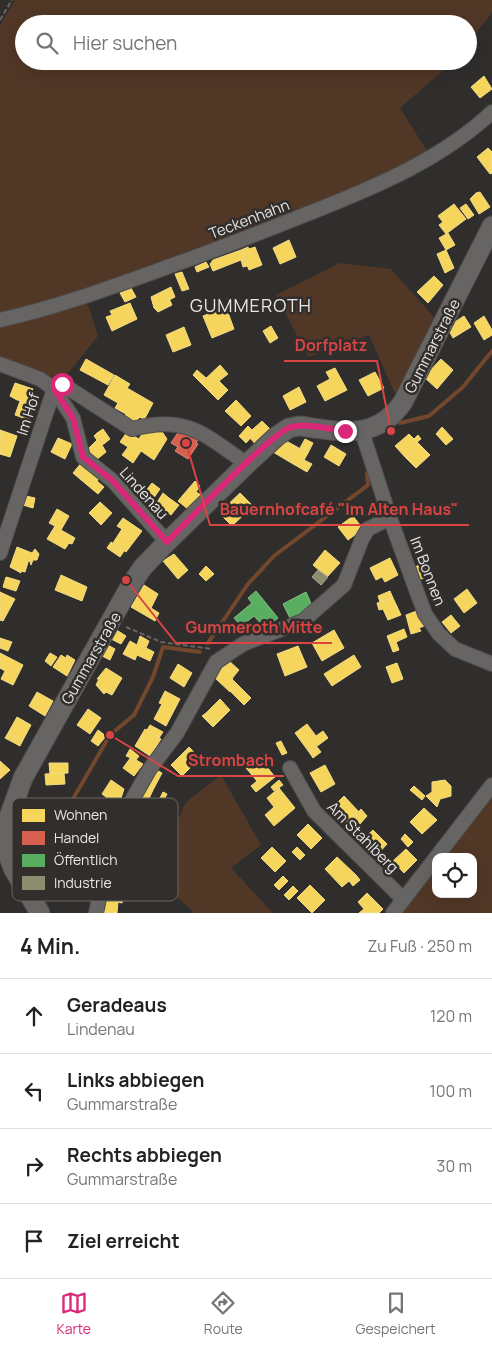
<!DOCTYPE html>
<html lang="de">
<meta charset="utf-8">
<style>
body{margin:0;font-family:Manrope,sans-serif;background:#f2f2f2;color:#222}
.controls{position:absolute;right:15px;bottom:15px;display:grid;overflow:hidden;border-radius:10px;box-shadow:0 5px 20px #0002}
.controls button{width:45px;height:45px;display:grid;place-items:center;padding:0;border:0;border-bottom:1px solid #e0e0e0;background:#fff;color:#222;font:25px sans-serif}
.stop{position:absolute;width:15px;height:15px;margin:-11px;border:4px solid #db2777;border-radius:50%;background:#fff}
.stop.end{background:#db2777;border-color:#fff;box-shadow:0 1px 5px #0008}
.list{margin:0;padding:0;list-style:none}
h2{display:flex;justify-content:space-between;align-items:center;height:65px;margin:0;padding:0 20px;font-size:21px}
h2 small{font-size:16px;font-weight:400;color:#767676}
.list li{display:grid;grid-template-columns:32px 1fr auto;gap:15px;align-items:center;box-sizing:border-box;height:75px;padding:0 20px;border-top:1px solid #e0e0e0}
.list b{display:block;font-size:19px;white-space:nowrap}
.list p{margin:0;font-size:16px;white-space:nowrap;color:#767676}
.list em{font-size:16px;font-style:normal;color:#767676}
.icon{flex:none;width:28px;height:28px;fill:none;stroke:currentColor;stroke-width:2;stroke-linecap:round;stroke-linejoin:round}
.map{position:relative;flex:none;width:492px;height:913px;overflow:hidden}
.search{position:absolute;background:#fff;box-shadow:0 5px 20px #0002;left:15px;right:15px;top:15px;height:55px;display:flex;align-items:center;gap:12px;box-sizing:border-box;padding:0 18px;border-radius:28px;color:#767676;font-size:19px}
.sheet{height:365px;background:#fff}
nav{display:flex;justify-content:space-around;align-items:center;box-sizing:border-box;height:70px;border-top:1px solid #e0e0e0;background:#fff;font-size:14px;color:#767676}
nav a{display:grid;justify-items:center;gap:2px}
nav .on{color:#db2777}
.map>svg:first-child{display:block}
.green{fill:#513726}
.homes{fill:#f6d55c;stroke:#f2da85}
.shops{fill:#d6604d;stroke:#db887b}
.public{fill:#5aae61;stroke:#85bf89}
.industry{fill:#8c8c6e;stroke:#a8a792}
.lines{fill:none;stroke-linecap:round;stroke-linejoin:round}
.stream{stroke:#72472b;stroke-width:4}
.street-casing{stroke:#4e4c4b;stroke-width:16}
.secondary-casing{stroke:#4e4c4b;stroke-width:21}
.path{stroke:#676564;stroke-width:2;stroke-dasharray:5 2.5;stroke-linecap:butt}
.street{stroke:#666564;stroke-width:14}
.secondary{stroke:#666564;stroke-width:19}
.route{stroke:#db2777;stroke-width:6}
.labels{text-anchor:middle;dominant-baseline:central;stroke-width:5;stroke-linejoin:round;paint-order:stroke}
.street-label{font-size:15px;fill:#e8e6e5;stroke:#312e2c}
.quarter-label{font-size:18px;letter-spacing:1px;fill:#e8e6e5;stroke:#312e2c}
.key{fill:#312e2c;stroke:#686564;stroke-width:1}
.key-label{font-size:14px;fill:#e8e6e5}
.leader{fill:none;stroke:#d94444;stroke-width:2}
.callout-dot{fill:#d94444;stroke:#312e2c;stroke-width:2}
.callout-label{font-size:16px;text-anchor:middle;font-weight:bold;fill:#d94444;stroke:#312e2c;stroke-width:5;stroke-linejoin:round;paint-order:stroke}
</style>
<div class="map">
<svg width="492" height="913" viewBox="0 0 492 913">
<rect width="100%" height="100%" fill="#302e2d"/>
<g class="green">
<path d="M15,0H492V13L468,43V24H24V61H454L400,108L429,154L367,186L118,280L0,315V25Z"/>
<path d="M340,263L391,269L434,317L396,396L369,335L308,357L276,295Z"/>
<path d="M87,302L98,336L69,372L57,380L0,356V326Z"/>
<path d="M221,775L261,845L231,868L273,913H191L193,911L153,876L186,802Z"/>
<path d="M492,792V913H399L436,865V894H473V857H442Z"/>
</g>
<g class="homes">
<path d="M484,76L492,89L480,98L471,87Z"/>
<path d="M488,148L492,152V173L490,174L477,157Z"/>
<path d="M480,192L490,207L479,214L470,199L476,193Z"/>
<path d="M454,204L466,219L446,234L439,225L443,222L438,216Z"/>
<path d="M466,204L474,215L468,219L460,208Z"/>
<path d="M448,233L455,245L446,250L439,238Z"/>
<path d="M289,240L296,257L280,264L273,248Z"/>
<path d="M248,247L249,249L255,247L262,265L249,270L241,250Z"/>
<path d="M241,250L247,266L243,267L241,260L213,271L210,264L213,260Z"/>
<path d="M446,250L454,268L445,273L437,254Z"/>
<path d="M206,262L209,267L197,272L195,267Z"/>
<path d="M182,272L189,289L182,291L175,274Z"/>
<path d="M434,276L443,285L428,303L417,292Z"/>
<path d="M171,287L175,297L169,300L165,290Z"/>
<path d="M131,288L136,297L125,302L120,293Z"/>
<path d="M165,290L172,305L158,312L154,308L151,297Z"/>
<path d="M130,303L137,319L112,331L106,317L112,315L110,311Z"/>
<path d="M226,307L234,329L212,338L203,316Z"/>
<path d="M464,316L471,327L453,338L447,327Z"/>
<path d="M484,316L492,330V335L484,340L474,323Z"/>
<path d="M271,326L278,338L270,343L263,331Z"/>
<path d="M184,327L191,345L173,352L166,335Z"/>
<path d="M86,359L114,375L108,385L80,370Z"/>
<path d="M441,359L453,370L437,389L424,377Z"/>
<path d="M220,365L228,374L219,381L228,390L218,400L201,383Z"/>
<path d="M335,368L347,390L325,401L317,386L330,379L326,372Z"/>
<path d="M197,370L206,378L201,383L193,375Z"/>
<path d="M375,372L384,388L368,396L359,380Z"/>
<path d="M115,375L130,384L127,388L153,403L144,420L140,417L132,425L123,420L126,414L115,408L118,403L104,395Z"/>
<path d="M15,383L33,389L28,402L17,400L10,396Z"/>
<path d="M299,387L306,402L290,410L283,396Z"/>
<path d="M23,400L35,403L29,420L15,415L20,401Z"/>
<path d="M236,400L251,416L241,426L225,411Z"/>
<path d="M262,421L274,433L259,448L250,438L255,433L252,430Z"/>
<path d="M248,426L255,433L246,443L239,436Z"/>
<path d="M442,427L453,439L446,445L436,434Z"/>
<path d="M151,428H156L163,433L167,439L154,460L141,451L133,463L122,455L128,447L120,442L127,432L139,439L143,432L147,434Z"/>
<path d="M103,429L110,439L105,443L97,433Z"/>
<path d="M0,430L17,436L10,457L0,454Z"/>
<path d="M97,433L105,443L102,445L106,452L96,460L88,449L97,440L94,436Z"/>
<path d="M409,434L414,439L418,435L421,439L417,442L419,444L406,458L395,446Z"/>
<path d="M58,438L72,444L65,459L51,452Z"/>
<path d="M281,438L297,447L288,461L273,452Z"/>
<path d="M305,439L313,443L308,453L300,448Z"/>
<path d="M419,444L430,455L416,468L406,458Z"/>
<path d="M331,445L346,454L339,466L324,457Z"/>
<path d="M297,447L308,453L304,460L312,464L307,472L288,461Z"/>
<path d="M82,462L89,467L80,479L73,473Z"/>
<path d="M89,467L100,477L97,481L104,487L98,494L80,479Z"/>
<path d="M195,481L200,486L196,492L201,495L189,510L178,501Z"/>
<path d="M152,483L160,489L153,499L145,492Z"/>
<path d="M163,493L169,498L161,508L156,504Z"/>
<path d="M240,493L253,506L232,526L219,513Z"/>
<path d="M26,496L35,498L33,508L23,505Z"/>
<path d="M169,498L179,505L171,515L161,508Z"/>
<path d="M100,502L112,513L101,525L89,513Z"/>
<path d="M57,509L69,516L61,530L75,538L72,544L69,543L65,549L47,539L55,526L49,523Z"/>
<path d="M353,516L363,529L348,540L338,527Z"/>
<path d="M123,518L142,531L126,552L113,543L122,529L117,526Z"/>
<path d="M111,542L124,551L120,557L107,548Z"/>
<path d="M17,547L32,553L35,549L39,554L37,560H33L31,565L29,559L25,572L21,571V573L10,567Z"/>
<path d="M325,550L340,563L327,577L313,565Z"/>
<path d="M174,554L188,570L178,579L163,561Z"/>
<path d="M390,558L398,575L385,582L382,577L376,580L370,568Z"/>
<path d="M422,563L423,565L427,564L429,571L425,572V578L416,580L412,569Z"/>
<path d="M206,566L214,574L206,581L199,574Z"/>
<path d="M61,575L87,587L82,601L55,590Z"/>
<path d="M6,577L20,581L16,591L3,587Z"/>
<path d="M144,585L158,594L151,608L159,613L155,621L131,607Z"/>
<path d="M467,589L477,603L464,613L454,599Z"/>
<path d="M390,591L393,598L380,602L378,596Z"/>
<path d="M0,592L15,599L3,621L0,620Z"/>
<path d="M393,598L401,615L388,620L383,609L379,610L377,603Z"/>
<path d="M419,610L424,626L419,628L421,631L411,634L406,615Z"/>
<path d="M451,615L460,626L451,633L442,622Z"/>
<path d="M115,629L126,636L121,644L109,638Z"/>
<path d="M404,629L407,637L396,642L399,650L393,652L387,636Z"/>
<path d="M334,630L344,648L322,661L312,643Z"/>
<path d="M140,636L149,641L146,648L154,652L150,661L137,655L135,660L123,654L130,641L137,645Z"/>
<path d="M0,638L12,642L8,651L0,648Z"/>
<path d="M106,644L115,649L110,660L100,655Z"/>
<path d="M298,646L307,667L285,676L277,654Z"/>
<path d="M0,653L23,665L13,685L1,679L5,671L0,668Z"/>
<path d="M50,653L57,657L51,666L45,661Z"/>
<path d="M61,655L66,658L67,655L75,660L67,676L53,667Z"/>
<path d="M354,655L361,667L332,686L324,674Z"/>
<path d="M228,660L239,670L234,676L224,666Z"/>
<path d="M397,663L403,679L392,683L386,667Z"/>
<path d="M178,664L192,673L184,687L170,678Z"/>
<path d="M224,666L234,676L232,679L237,684L230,692L214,677Z"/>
<path d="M106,668L122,678L112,695L106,692L104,694L96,685L99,679H97Z"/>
<path d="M237,684L251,698L244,705L230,691Z"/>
<path d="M165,691L180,699L166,726L154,719L162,704L159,703Z"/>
<path d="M37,692L53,701L45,716L29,706Z"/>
<path d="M220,699L230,710L216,724L206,713Z"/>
<path d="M88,709L101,718L90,734L77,725Z"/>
<path d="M206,713L216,724L213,727L202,716Z"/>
<path d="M17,717L31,725L23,740L8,733Z"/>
<path d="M307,724L316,736L323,731L328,738L309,752L295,733Z"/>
<path d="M150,725L163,732L159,738L147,730Z"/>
<path d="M145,729L161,739L150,756L135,746Z"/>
<path d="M98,730L106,736L98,746L91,741Z"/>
<path d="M8,733L23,740L20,746L5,738Z"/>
<path d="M281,741L287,753L282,755L276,743Z"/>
<path d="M189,747L200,758L182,776L171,765Z"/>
<path d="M317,747L321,752L313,758L309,752Z"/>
<path d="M130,749L139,756L136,760L126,756Z"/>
<path d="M131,757L143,764L134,776L123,768Z"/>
<path d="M259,757L275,777L256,792L251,786L257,781L246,768Z"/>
<path d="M0,761L10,770L0,779Z"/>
<path d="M49,763H68V773L50,774Z"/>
<path d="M325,765L335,784L321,792L310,773Z"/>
<path d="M155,769L162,773L153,790L146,785Z"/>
<path d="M64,773L65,784L46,785L45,774Z"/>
<path d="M111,780L124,789L121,798H118L114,803L102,794Z"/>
<path d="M279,780L283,785L274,791L271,787Z"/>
<path d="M445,780L451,786V796L440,799L437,807L426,796L432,792V782Z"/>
<path d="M146,785L153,790L147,803L139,799Z"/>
<path d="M414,786L425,796L422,800L410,790Z"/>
<path d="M279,788L295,808L274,826L265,815L274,807L267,798Z"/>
<path d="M163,792L167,794L158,812L154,810Z"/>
<path d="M344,796L359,812L346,824L331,809Z"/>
<path d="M424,808L437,820L422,834L410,822Z"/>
<path d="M361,809L367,816L360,824L354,817Z"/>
<path d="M308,824L322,838L311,849L297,835Z"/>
<path d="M373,830L387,844L376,856L361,841Z"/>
<path d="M405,834L413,842L408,847L401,839Z"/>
<path d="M272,847L286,861L275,872L261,858Z"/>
<path d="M297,847L305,855L300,860L292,852Z"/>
<path d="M406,849L417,860L404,873L393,861Z"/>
<path d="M337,857L356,875L342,887L325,869Z"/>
<path d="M356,875L360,880L353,886L349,881Z"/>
<path d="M283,876L288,881L279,890L274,885Z"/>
<path d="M310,885L325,900L312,913L297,898Z"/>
<path d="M293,886L298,891L289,900L284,895Z"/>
<path d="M111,892L124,893L122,903L118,902L117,913H103L105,900L110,901Z"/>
<path d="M367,893L383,909L379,913H359L364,909L358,902Z"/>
</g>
<path class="shops" d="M179,431L199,438L196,443L198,444L188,459L175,451L178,447L171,443Z"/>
<g class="public">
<path d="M256,591L278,618L265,628L254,616L241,626L234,618L252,603L248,598Z"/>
<path d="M306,592L313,608L291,620L283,604Z"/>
</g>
<path class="industry" d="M318,570L328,577L321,585L312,577Z"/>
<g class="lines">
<g class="stream">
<path d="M400,423L429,416L463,387L492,351"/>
<path d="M208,643L248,584L274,556L368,485L367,473"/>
<path d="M38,894L55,861L66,811L110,735L134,715L153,677L163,647L200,652"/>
</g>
<defs>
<g id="street">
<path d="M0,320C64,306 125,282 187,260C232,244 277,226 322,208C382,184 444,157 492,112"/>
<path d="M0,364L40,379L54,389L73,418L83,457L113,481L167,542"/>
<path d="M362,432L390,518L425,614L439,634L455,649L492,664"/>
<path d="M0,553L54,389L62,384L132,429C186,414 205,435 247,464"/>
<path d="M290,768L314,811L403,899"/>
<path d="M96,913L108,856L127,809L149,770L177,733L216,662L243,644L303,621L344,585L362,539L368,529L390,518"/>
<path d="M393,913L492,785"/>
</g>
<path id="secondary" d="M40,913L13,868L5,846V828L23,778L132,583L143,567L167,542L247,464L277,436L289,428L299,426C341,431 375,442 403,402L492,226"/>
</defs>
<use href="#street" class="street-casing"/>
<use href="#secondary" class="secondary-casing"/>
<g class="path">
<path d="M0,20L12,0"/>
<path d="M126,627L161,642L212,649"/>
</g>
<use href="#street" class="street"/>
<use href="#secondary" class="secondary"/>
</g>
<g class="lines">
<path class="route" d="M62,384L54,389L73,418L83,457L113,481L167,542C187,522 271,433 291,427C307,423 329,429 345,431"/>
</g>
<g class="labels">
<g class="street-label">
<text transform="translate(249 219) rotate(-21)">Teckenhahn</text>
<text transform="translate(432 346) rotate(-63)">Gummarstraße</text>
<text transform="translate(28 414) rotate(-72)">Im Hof</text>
<text transform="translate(144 493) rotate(48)">Lindenau</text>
<text transform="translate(428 571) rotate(69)">Im Bonnen</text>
<text transform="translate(91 658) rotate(-60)">Gummarstraße</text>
<text transform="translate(363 837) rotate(45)">Am Stahlberg</text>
</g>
<g class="quarter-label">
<text x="251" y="305">GUMMEROTH</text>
</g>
</g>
<rect x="12" y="798" width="166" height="103" rx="8" class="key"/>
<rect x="22" y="809" width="23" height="13" fill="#f6d55c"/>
<rect x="22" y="831" width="23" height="14" fill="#d6604d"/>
<rect x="22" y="854" width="23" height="13" fill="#5aae61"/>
<rect x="22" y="876" width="23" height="14" fill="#8c8c6e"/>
<g class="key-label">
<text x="54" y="820">Wohnen</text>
<text x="54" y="843">Handel</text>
<text x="54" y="865">Öffentlich</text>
<text x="54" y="888">Industrie</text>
</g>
<path class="leader" d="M391 431L377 361H284M186 443L210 525H469M126 580L176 643H332M110 735L178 776H284"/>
<g class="callout-dot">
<circle cx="391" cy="431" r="5"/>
<circle cx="186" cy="443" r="5"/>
<circle cx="126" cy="580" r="5"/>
<circle cx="110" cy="735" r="5"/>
</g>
<g class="callout-label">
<text x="331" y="351">Dorfplatz</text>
<text x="339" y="515">Bauernhofcafé "Im Alten Haus"</text>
<text x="254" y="633">Gummeroth Mitte</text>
<text x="231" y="766">Strombach</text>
</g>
</svg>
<div class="controls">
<button><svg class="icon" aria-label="locate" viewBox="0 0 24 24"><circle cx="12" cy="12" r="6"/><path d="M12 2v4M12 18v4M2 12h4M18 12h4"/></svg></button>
</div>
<div class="stop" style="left:62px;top:384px"></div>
<div class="stop end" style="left:345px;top:431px"></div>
<div class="search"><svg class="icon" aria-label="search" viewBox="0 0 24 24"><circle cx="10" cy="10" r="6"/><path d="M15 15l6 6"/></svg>Hier suchen</div>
</div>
<section class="sheet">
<h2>4 Min.<small>Zu Fuß · 250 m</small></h2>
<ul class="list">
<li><svg class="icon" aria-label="ahead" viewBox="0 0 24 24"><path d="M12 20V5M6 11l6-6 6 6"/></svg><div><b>Geradeaus</b><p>Lindenau</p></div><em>120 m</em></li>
<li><svg class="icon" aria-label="left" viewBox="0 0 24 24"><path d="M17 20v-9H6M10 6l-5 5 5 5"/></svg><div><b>Links abbiegen</b><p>Gummarstraße</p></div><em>100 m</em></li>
<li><svg class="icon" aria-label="right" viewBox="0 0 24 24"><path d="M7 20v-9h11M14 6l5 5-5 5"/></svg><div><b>Rechts abbiegen</b><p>Gummarstraße</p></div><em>30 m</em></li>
<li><svg class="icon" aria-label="arrive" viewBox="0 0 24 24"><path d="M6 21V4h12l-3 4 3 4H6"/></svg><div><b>Ziel erreicht</b></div></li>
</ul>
</section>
<nav>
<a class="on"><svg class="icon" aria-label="map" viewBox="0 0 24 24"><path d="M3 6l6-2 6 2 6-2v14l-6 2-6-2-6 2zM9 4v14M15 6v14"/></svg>Karte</a>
<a><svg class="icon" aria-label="directions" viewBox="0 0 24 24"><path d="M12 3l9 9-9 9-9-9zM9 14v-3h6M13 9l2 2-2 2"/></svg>Route</a>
<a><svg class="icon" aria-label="saved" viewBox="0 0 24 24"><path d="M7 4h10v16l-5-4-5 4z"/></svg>Gespeichert</a>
</nav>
